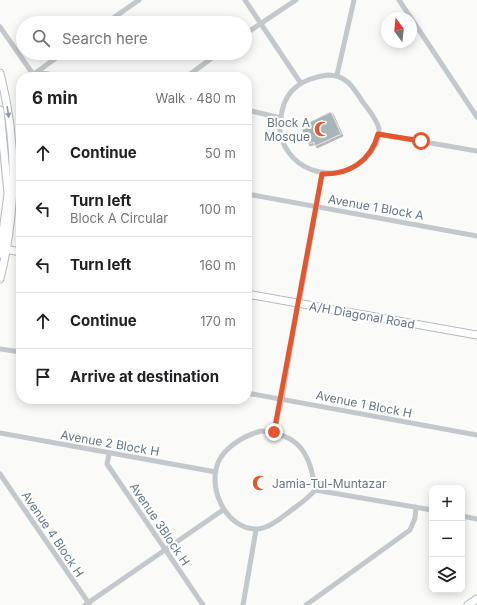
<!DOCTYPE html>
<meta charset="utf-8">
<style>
body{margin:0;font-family:Inter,sans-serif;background:#f2f2f2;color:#202124}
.controls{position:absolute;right:12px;bottom:12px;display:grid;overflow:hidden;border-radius:8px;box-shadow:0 2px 10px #0003}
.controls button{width:36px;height:36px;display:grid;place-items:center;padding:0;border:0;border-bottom:1px solid #e0e0e0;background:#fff;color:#202124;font:20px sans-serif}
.compass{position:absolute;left:381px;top:12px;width:36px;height:36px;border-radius:50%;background:#fff;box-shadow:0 2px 10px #0003;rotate:345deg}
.stop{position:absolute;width:12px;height:12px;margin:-9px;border:3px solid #e4572e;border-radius:50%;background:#fff}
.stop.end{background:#e4572e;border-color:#fff;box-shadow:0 1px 4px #0008}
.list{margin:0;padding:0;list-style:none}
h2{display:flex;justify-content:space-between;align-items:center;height:52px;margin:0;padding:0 16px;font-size:17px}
h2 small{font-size:13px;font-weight:400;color:#757577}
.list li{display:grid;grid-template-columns:26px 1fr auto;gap:12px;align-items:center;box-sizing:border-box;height:56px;padding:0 16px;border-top:1px solid #e0e0e0}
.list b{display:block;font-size:15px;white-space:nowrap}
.list p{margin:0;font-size:13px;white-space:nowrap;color:#757577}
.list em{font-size:13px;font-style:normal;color:#757577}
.icon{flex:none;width:22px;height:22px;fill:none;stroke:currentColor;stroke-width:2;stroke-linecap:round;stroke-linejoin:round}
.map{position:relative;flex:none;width:477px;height:605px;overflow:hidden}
.search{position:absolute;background:#fff;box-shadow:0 2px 10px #0003;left:16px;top:16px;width:236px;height:44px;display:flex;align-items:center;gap:10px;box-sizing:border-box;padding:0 14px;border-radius:22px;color:#757577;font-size:15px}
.panel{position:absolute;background:#fff;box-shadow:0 2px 10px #0003;left:16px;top:72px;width:236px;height:332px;border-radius:16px}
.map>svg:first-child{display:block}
.building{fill:#aab3b9;stroke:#dcdcda;filter:url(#shadow)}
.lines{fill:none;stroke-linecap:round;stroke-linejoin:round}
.secondary-casing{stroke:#b3babf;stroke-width:9}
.street{stroke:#c3c8cc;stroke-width:5}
.secondary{stroke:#fff;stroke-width:7}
.oneway{fill:#939fa8}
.route{stroke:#e4572e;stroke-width:5}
.labels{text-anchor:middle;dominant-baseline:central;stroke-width:4;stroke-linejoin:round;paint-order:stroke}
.poi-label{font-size:12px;fill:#657683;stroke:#fff;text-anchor:end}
.street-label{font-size:12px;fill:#657683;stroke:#fff}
</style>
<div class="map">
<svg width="477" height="605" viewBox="0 0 477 605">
<defs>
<filter id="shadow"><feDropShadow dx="2" dy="2" stdDeviation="0" flood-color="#0004"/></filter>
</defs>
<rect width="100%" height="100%" fill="#fafaf8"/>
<path class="building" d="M331,112L341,134L315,146L314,142L308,144L302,130L307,128L306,124Z"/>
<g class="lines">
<defs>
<g id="secondary">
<path d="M0,73C18,143 17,209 0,279"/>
<path d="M0,110L8,194L0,254"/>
<path d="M4,249L21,252"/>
<path d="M247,294L477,335"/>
<path d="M468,605L477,599"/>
</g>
</defs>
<use href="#secondary" class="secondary-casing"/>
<g class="street">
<path d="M245,0L300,82"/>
<path d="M399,0L411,18"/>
<path d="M411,18L477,117"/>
<path d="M106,23L139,0"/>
<path d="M0,27L35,77"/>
<path d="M245,34L296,0"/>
<path d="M40,71L42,73L66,77"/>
<path d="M34,74L63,53"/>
<path d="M328,75C346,75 353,87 362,101C368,109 377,119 379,129C380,138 374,148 369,154C343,187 288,175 280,132C279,125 281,118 282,111C287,87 305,78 328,75Z"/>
<path d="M337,75L354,0"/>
<path d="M186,77L219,53"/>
<path d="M247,110L281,118"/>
<path d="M378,134L477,151"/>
<path d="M13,151L21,153"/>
<path d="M11,182H14L18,178L21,165"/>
<path d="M247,194L477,236"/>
<path d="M299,304L322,174"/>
<path d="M0,349L21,352"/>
<path d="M247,393L477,435"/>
<path d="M261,431C300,434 311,455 315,490C308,499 298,505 289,512C281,518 268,529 257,529C225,530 204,483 221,457C230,444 246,435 261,431Z"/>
<path d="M274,432L282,399L298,303"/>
<path d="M0,433L216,472"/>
<path d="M109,454L107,464L203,605"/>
<path d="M0,474L90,605"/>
<path d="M315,490L432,510"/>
<path d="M462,516L477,519"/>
<path d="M85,605L223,510"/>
<path d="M243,605L256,530"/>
<path d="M306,605L410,530L415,518L416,507"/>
</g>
<use href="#secondary" class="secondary"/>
</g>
<defs><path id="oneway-solid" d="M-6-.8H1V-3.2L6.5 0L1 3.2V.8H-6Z"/></defs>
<use class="oneway" href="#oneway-solid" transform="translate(8 112) rotate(81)"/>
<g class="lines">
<path class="route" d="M274,432L322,174C349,175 371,161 378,134L421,141"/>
</g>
<defs>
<symbol id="mosque-bare" viewBox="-9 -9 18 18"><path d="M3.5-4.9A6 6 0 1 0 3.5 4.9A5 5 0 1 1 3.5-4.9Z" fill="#e4572e" stroke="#fff" stroke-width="2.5" paint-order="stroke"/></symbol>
</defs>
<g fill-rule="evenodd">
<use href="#mosque-bare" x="311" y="118" width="22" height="22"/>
<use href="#mosque-bare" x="249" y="472" width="22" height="22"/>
</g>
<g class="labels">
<g class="poi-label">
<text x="310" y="122">Block A<tspan x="310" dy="14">Mosque</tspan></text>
<text x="272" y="483" text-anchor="start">Jamia-Tul-Muntazar</text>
</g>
<g class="street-label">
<text transform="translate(376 207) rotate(10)">Avenue 1 Block A</text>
<text transform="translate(362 315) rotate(10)">A/H Diagonal Road</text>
<text transform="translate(364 404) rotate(11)">Avenue 1 Block H</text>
<text transform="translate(110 443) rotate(10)">Avenue 2 Block H</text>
<text transform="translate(160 524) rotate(56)">Avenue 3Block H</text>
<text transform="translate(53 534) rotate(56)">Avenue 4 Block H</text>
</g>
</g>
</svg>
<div class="controls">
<button>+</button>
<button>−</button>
<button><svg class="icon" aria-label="layers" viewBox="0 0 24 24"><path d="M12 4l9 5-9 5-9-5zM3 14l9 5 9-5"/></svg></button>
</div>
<svg class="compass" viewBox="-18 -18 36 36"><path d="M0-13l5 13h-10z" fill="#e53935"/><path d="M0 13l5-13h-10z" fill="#757577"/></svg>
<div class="stop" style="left:421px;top:141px"></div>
<div class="stop end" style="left:274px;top:432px"></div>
<div class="search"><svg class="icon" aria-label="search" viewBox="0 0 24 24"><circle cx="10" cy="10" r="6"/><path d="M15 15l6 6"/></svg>Search here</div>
<section class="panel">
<h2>6 min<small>Walk · 480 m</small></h2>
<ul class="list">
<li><svg class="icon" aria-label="ahead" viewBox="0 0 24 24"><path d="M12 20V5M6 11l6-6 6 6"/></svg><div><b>Continue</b></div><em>50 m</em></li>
<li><svg class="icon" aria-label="left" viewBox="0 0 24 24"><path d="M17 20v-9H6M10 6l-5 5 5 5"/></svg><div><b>Turn left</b><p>Block A Circular</p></div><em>100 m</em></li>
<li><svg class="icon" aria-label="left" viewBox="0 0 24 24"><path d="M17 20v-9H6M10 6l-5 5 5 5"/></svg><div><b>Turn left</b></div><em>160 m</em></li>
<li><svg class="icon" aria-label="ahead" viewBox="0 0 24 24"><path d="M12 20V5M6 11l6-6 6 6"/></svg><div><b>Continue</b></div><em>170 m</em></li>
<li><svg class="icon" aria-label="arrive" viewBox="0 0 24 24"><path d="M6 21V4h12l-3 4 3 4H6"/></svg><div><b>Arrive at destination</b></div></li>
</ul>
</section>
</div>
